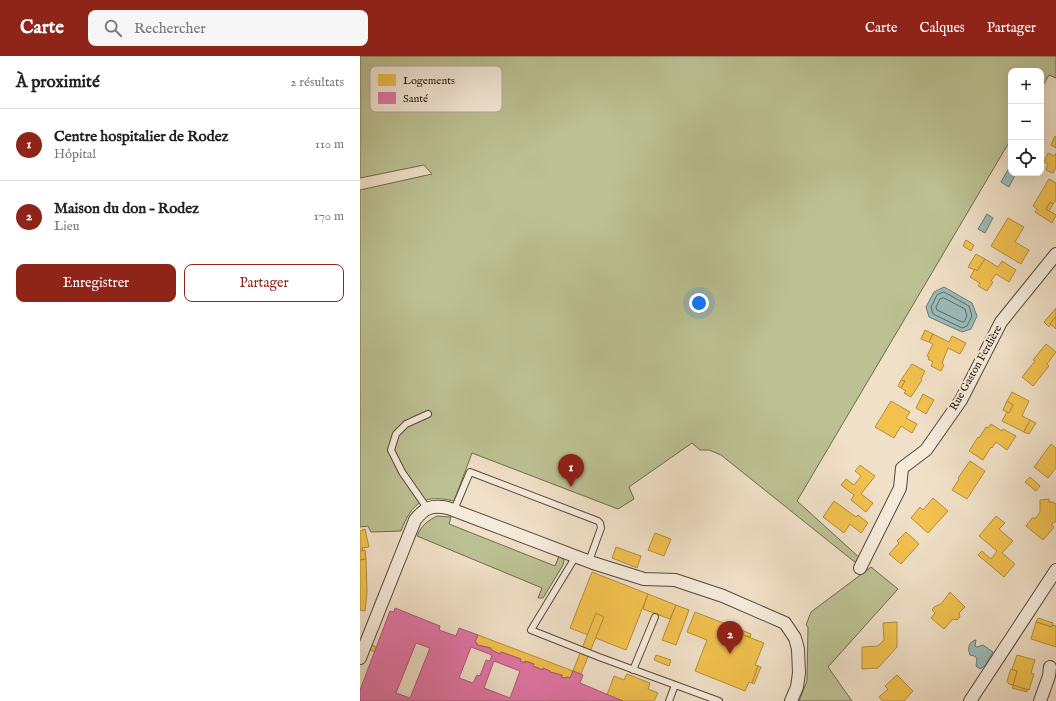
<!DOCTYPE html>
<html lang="fr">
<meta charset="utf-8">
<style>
body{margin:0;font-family:"IM FELL English",serif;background:#f6f6f6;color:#222}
.controls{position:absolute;right:12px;top:12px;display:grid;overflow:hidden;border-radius:8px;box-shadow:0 4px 16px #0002}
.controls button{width:36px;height:36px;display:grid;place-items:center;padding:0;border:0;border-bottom:1px solid #e0e0e0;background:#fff;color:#222;font:20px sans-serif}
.you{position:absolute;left:339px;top:247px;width:14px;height:14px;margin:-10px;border:3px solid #fff;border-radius:50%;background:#1a73e8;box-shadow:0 0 0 6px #1a73e833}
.badge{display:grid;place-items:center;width:26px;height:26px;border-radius:50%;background:#8f2418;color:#fff;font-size:13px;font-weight:700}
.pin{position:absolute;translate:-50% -33px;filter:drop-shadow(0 1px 2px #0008)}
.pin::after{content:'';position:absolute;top:21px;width:14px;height:12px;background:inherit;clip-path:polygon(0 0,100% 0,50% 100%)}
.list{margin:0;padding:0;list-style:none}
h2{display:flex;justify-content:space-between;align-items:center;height:52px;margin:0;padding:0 16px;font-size:17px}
h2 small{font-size:13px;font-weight:400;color:#767676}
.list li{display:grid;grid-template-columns:26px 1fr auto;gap:12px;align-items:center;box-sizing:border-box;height:72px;padding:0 16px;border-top:1px solid #e0e0e0}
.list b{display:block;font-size:15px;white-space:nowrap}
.list p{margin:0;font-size:13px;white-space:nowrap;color:#767676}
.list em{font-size:13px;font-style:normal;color:#767676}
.actions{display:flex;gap:8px;padding:12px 16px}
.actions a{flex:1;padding:9px 0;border:1px solid #8f2418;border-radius:8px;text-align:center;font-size:14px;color:#8f2418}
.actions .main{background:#8f2418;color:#fff}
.icon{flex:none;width:22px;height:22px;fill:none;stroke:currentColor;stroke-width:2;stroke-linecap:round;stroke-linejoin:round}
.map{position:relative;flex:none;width:696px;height:645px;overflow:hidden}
header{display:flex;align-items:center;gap:24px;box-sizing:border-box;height:56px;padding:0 20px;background:#8f2418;color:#fff}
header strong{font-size:19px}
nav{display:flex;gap:22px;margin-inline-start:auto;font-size:14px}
.search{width:280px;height:36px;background:#f6f6f6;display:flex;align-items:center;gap:10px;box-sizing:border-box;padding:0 14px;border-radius:8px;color:#767676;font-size:15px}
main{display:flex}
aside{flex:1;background:#fff}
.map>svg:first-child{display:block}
.green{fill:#bcc193;stroke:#6f6a50}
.water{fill:#9bbcba;stroke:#6b7975}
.homes{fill:#f2c14e;stroke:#b48d3a}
.health{fill:#e377a8;stroke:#a9597a;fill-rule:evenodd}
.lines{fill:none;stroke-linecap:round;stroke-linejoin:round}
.shore{stroke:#5e6864;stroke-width:1}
.service-casing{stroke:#56473c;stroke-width:8}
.minor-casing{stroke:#56473c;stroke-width:14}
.service{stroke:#f5ebdb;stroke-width:6}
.minor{stroke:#f5ebdb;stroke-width:12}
.labels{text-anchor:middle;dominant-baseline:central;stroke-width:4;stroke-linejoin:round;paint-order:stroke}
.street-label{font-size:11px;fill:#22140d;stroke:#f5ebdb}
.key{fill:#f5ebdb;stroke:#b6aa9d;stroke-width:1}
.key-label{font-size:11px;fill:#22140d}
</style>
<header>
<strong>Carte</strong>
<div class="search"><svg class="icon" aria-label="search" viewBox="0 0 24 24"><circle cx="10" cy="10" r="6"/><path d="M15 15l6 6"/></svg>Rechercher</div>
<nav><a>Carte</a><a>Calques</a><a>Partager</a></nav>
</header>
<main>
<aside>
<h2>À proximité<small>2 résultats</small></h2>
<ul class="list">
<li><span class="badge">1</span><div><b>Centre hospitalier de Rodez</b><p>Hôpital</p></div><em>110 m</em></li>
<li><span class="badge">2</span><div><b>Maison du don – Rodez</b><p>Lieu</p></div><em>170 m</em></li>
</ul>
<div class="actions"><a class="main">Enregistrer</a><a>Partager</a></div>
</aside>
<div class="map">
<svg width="696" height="645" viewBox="0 0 696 645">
<rect width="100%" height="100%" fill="#f0e0c7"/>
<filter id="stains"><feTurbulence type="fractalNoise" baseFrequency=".005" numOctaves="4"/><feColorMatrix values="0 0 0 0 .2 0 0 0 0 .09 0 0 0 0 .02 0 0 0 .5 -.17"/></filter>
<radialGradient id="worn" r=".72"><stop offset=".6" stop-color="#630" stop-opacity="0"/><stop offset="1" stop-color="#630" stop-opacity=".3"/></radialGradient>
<g class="green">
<path d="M0,0H696V22L689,19L681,33V15H651V83L437,445L501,503L496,507L361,399L349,394H340L332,387L269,431L274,443L258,453L112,397L94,445C64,438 52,446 41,475L11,476L8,470L0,471V134L72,118L64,109L0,122Z"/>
<path d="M77,460L91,461L89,468L195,510L199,500L202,501L204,505L203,509L183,542H178L182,532L57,480C62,469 66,466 77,460Z"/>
<path d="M511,511L538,533L468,611L492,645H439L447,625L448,571L446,569L451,556Z"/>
</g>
<g class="water">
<path d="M649,112L651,113V117H656L649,131L641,126Z"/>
<path d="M627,158L633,162L625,177L618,173Z"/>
<path d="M584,231L612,247L617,260L611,273L602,276L569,261L566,251L574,236Z"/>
<path d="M616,584L615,590L617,591L623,589L633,596L625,610L620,613L616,610L617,602L614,600L610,599C607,593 609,585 616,584Z"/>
</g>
<g class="homes">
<path d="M695,80L696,81V92L691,89Z"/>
<path d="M688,97L694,100L696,97V111L693,117L686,114L688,108L684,106Z"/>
<path d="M689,123L696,127V144L693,148L690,146L686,153L696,159L692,167L675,156L677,153L673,150Z"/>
<path d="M690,146L693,148L689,155L686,153Z"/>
<path d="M648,162L664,171L655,186L669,194L661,208L631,190Z"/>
<path d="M606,184L614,189L611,195L603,190Z"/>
<path d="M616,198L625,203L617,215L608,211Z"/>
<path d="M625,203L638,211L642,205L656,214L649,226L636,218L631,225L633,226L627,235L618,230L620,227L610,221L615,213L617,215Z"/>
<path d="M696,252V260L689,271L684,266Z"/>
<path d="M696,260V273L690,268Z"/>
<path d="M565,274L573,278L569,286L561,283Z"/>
<path d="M573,278L589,286L592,280L606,287L600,298L588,292L582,307L584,309L581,315L571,310L573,306L568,303L569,301L567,300L573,288L569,286Z"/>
<path d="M686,288L696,296L687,308L689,310L673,330L662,321L675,305L673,304Z"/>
<path d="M552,308L565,315L561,323L562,324L551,341L544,337L546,335L541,332L545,325L541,324Z"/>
<path d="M541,324L545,325L541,332L538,330Z"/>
<path d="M652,336L669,345L662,360L670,364L664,376L642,365L647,356L649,357L653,349L647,345Z"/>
<path d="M563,338L574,344L566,358L556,352Z"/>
<path d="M531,345L550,356L546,362L557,368L552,377L541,370L534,382L515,371Z"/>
<path d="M647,345L653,349L649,357L643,354Z"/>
<path d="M670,364L676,367L669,378L664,376Z"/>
<path d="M631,368L642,375L643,373L656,380L647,394L636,386L632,392L631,391L623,404L609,395L618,381L619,382L626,371L628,372Z"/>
<path d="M691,388L696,392V412L688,422L674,411Z"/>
<path d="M610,405L625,415L607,443L592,434L599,423L598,422Z"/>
<path d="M500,409L515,420L501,438L513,447L506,456L491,444L494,439L481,429L486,423L494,429L501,420L495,415Z"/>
<path d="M670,421L680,430L676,435L665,426Z"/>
<path d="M573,442L588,455L568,477L551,462L560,451L563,454Z"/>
<path d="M689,443V446H693L696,448V465L691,469L694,471L683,484L666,470L672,462H676L680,456V444Z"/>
<path d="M474,445L496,461L498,459L508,467L501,477L490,468L484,477L463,461Z"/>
<path d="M636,460L645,467L639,473L653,485L642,497L655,508L644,521L618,499L622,495L631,503L637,495L619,480Z"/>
<path d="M5,473L9,491L2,492L3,495H0V475Z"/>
<path d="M546,476L559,488L541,508L529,498L539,487L537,485Z"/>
<path d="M295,477L311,483L304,500L288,494Z"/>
<path d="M256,491L281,500L277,512L252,502Z"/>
<path d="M5,494L6,503L0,504V495Z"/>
<path d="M6,503L7,536L5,555L0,554V504Z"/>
<path d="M232,516L288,538L266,594L210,572Z"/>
<path d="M590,536L605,551L599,557L600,561L597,564L593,563L584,573L571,562L575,557L572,554L574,551L581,548Z"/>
<path d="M288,538L316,549L310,563L283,553Z"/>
<path d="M316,549L329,554L316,589L302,584Z"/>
<path d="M335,556L384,575L383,579L404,587L395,609L398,610L392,627L389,626L385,635L335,615L347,584L327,576Z"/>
<path d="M236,557L244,561L221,618L213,615Z"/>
<path d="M678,562L693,567L692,571L676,566Z"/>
<path d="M537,566V591L518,612L502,613V591L518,590L524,584L523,567Z"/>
<path d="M676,566L692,571V569L696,570V591L671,583Z"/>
<path d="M384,575L391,578L390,581L383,579Z"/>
<path d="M118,579L213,615L210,622L207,621L206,622L201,621L202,619L190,616V615L183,612V614L173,610L174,608L165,605V607L160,605L161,603L141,596L140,598L131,594V592L117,589V587L115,586Z"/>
<path d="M0,585L17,591L15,596L0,590Z"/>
<path d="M296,599L311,604L309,610L294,604Z"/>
<path d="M657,599L675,604L671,617L674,618L669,634L653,629L657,615L652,613Z"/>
<path d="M398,610L401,611L394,628L392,627Z"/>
<path d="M651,613L657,615L653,629L649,628L647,625Z"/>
<path d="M267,618L290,627L288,633L298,637L294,645H263L247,639L254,620L264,624Z"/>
<path d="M537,619L553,635L544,645H523L519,641L528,633L525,630Z"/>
<path d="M653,629L667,634V636L652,632Z"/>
</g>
<path class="health" d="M35,552L80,570L79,574L96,580L99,572L118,579L115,586L117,587V589L131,592V594L140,598L141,596L161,603L160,605L165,607V605L174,608L173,610L183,614V612L190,615V616L202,619L201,621L206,622L207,621L210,622L213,615L223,619L220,627L263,645H0V634L30,555L34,556ZM56,587L70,592L50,642L36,637ZM111,591L132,599L130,605L126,604L120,620L117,619L113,627L99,622ZM134,605L160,615L150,642L124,632Z"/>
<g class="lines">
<g class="shore">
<path d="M584,236L609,250L612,260L607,270L602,272L573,258L571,251L577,239Z"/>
<path d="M584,242L605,253L607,260L604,266H602L577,254L576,251L580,243Z"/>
</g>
<defs>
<g id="service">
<path d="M67,452L42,416L31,394L36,378L46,368L68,358"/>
<path d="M94,454L110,416L238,465L240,467L241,472L229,505"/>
<path d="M216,500L171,574L239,601L359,645"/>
<path d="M273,614L295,561"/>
<path d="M309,645L315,629"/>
</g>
<g id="minor">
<path d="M500,512L540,432L542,412L566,394L601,344L641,266L696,198"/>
<path d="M0,602L55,464C65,451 72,449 88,452L233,507L284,523L315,524L363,540L425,567L435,582L438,593L439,617L437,631L431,645"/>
<path d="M610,645L696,514"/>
<path d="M680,645L689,620L690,611"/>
</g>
</defs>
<use href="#service" class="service-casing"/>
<use href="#minor" class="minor-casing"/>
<use href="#service" class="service"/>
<use href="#minor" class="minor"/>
</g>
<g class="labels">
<g class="street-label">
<text transform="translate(616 312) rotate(-61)">Rue Gaston Ferdière</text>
</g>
</g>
<rect x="10" y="10" width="132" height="46" rx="6" class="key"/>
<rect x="18" y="18" width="18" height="12" fill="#f2c14e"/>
<rect x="18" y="36" width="18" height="12" fill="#e377a8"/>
<g class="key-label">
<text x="43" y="28">Logements</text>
<text x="43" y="46">Santé</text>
</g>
<rect width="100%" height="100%" filter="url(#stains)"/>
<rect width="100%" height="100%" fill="url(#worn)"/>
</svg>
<div class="controls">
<button>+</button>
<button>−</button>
<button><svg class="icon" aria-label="locate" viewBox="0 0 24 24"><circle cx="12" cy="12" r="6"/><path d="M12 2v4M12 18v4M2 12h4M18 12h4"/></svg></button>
</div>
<div class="you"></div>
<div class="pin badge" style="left:211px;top:431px">1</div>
<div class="pin badge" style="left:370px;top:598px">2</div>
</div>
</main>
